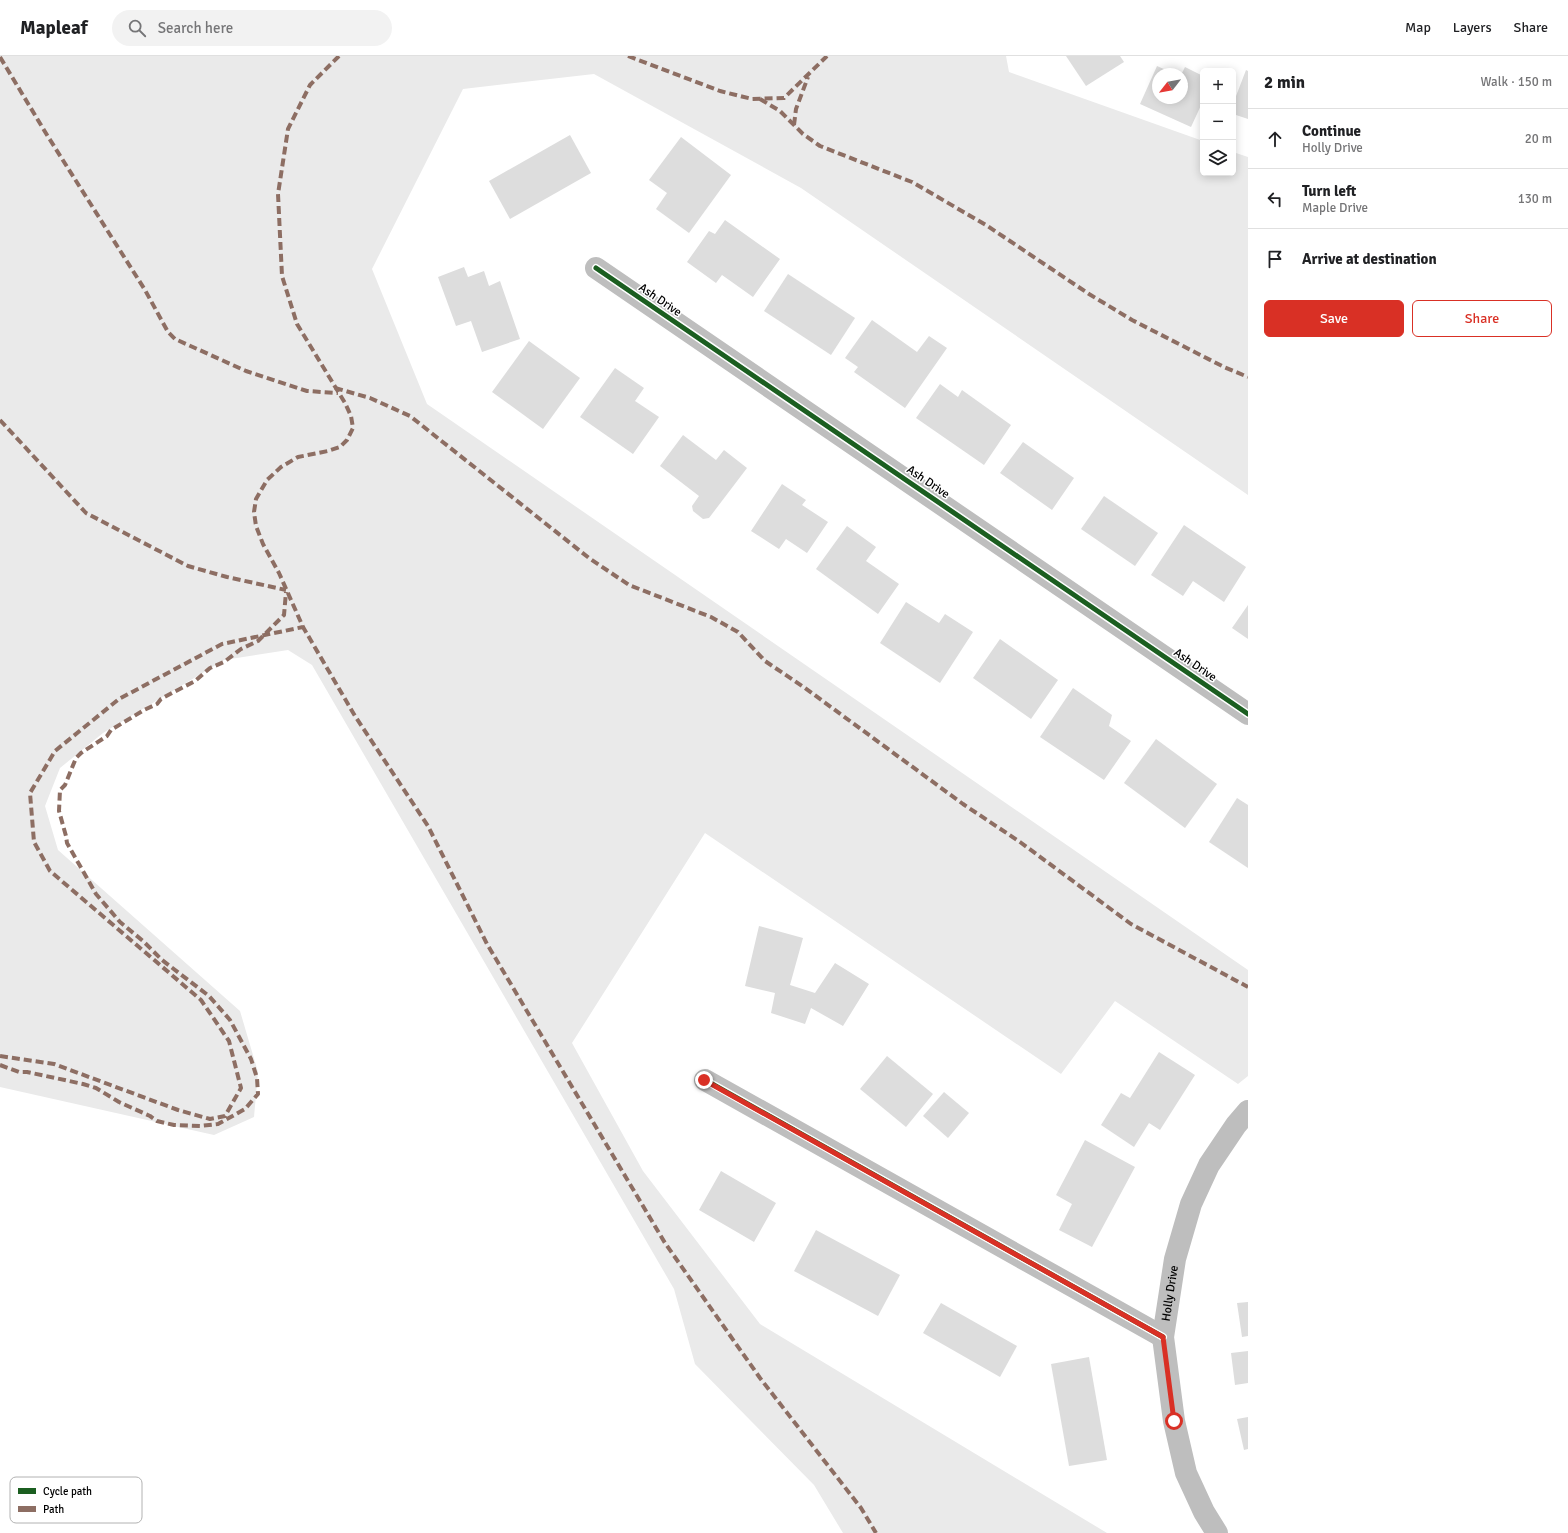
<!DOCTYPE html>
<meta charset="utf-8">
<style>
body{margin:0;font-family:Signika,sans-serif;background:#f2f2f2;color:#202124}
.controls{position:absolute;right:12px;top:12px;display:grid;overflow:hidden;border-radius:6px;box-shadow:0 2px 10px #0003}
.controls button{width:36px;height:36px;display:grid;place-items:center;padding:0;border:0;border-bottom:1px solid #e0e0e0;background:#fff;color:#202124;font:20px sans-serif}
.compass{position:absolute;left:1152px;top:12px;width:36px;height:36px;border-radius:50%;background:#fff;box-shadow:0 2px 10px #0003;rotate:239deg}
.stop{position:absolute;width:12px;height:12px;margin:-9px;border:3px solid #d93025;border-radius:50%;background:#fff}
.stop.end{background:#d93025;border-color:#fff;box-shadow:0 1px 4px #0008}
.list{margin:0;padding:0;list-style:none}
h2{display:flex;justify-content:space-between;align-items:center;height:52px;margin:0;padding:0 16px;font-size:17px}
h2 small{font-size:13px;font-weight:400;color:#757577}
.list li{display:grid;grid-template-columns:26px 1fr auto;gap:12px;align-items:center;box-sizing:border-box;height:60px;padding:0 16px;border-top:1px solid #e0e0e0}
.list b{display:block;font-size:15px;white-space:nowrap}
.list p{margin:0;font-size:13px;white-space:nowrap;color:#757577}
.list em{font-size:13px;font-style:normal;color:#757577}
.actions{display:flex;gap:8px;padding:12px 16px}
.actions a{flex:1;padding:9px 0;border:1px solid #d93025;border-radius:6px;text-align:center;font-size:14px;color:#d93025}
.actions .main{background:#d93025;color:#fff}
.icon{flex:none;width:22px;height:22px;fill:none;stroke:currentColor;stroke-width:2;stroke-linecap:round;stroke-linejoin:round}
.map{position:relative;flex:none;width:1248px;height:1477px;overflow:hidden}
header{display:flex;align-items:center;gap:24px;box-sizing:border-box;height:56px;padding:0 20px;background:#fff;border-bottom:1px solid #e0e0e0}
header strong{font-size:19px}
nav{display:flex;gap:22px;margin-inline-start:auto;font-size:14px}
.search{width:280px;height:36px;background:#f2f2f2;display:flex;align-items:center;gap:10px;box-sizing:border-box;padding:0 14px;border-radius:22px;color:#757577;font-size:15px}
main{display:flex}
aside{flex:1;background:#fff}
.map>svg:first-child{display:block}
.green{fill:#eaeaea}
.building{fill:#ddd}
.lines{fill:none;stroke-linecap:round;stroke-linejoin:round}
.minor{stroke:#bebebe;stroke-width:22}
.quiet{stroke:#8d6e63;stroke-width:4;stroke-dasharray:8 4;stroke-linecap:butt}
.cycleway-casing{stroke:#fff;stroke-width:8}
.cycleway{stroke:#1b5e20;stroke-width:5}
.route{stroke:#d93025;stroke-width:5}
.labels{text-anchor:middle;dominant-baseline:central;stroke-width:3;stroke-linejoin:round;paint-order:stroke}
.street-label{font-size:12px;fill:#000;stroke:#fff}
.key{fill:#fff;stroke:#b2b2b2;stroke-width:1}
.key-label{font-size:11px;fill:#000}
</style>
<header>
<strong>Mapleaf</strong>
<div class="search"><svg class="icon" aria-label="search" viewBox="0 0 24 24"><circle cx="10" cy="10" r="6"/><path d="M15 15l6 6"/></svg>Search here</div>
<nav><a>Map</a><a>Layers</a><a>Share</a></nav>
</header>
<main>
<div class="map">
<svg width="1248" height="1477" viewBox="0 0 1248 1477">
<rect width="100%" height="100%" fill="#fff"/>
<path class="green" d="M0,0H1006L1009,16L1203,85V117H1233V96L1248,101V439L801,132L594,18L463,33L372,213L427,348L1248,914V1020L1238,1028L1115,945L1061,1018L705,777L572,987L643,1115L760,1268L1107,1477H843L814,1429L695,1308L674,1233L312,609L288,594L224,604L103,677L60,712L45,750L58,794L240,955L258,1016L254,1061L214,1079L0,1031Z"/>
<g class="building">
<path d="M1066,0H1120L1124,6L1086,30Z"/>
<path d="M1157,10L1175,18H1158V42H1182V17L1185,11L1203,20V45L1191,71L1140,48Z"/>
<path d="M1246,14L1248,15V63L1233,58V48Z"/>
<path d="M570,79L591,117L510,163L489,125Z"/>
<path d="M681,81L731,119L689,177L656,153L667,137L649,124Z"/>
<path d="M725,164L780,203L753,241L722,219L716,227L687,206L709,175L715,178Z"/>
<path d="M464,211L468,221L484,215L489,230L500,225L520,283L482,296L471,265L456,270L438,221Z"/>
<path d="M788,218L855,262L831,299L764,255Z"/>
<path d="M872,264L917,296L929,280L947,292L905,352L854,316L858,311L845,302Z"/>
<path d="M529,285L580,322L543,373L492,336Z"/>
<path d="M615,312L644,332L635,345L659,361L633,398L580,361Z"/>
<path d="M940,328L958,341L962,334L1011,369L984,409L916,362Z"/>
<path d="M683,379L716,404L724,394L747,412L709,462L703,463L693,455L692,450L699,440L660,410Z"/>
<path d="M1023,386L1074,422L1052,454L1000,417Z"/>
<path d="M782,428L806,444L802,449L828,466L807,497L786,483L779,493L751,475Z"/>
<path d="M1104,440L1158,477L1135,510L1081,473Z"/>
<path d="M1184,469L1246,511L1224,546L1193,525L1183,540L1151,519Z"/>
<path d="M847,470L876,491L866,505L899,528L878,558L816,513Z"/>
<path d="M906,546L939,567L945,558L973,576L940,627L880,587Z"/>
<path d="M1248,549V583L1232,572Z"/>
<path d="M1000,583L1058,624L1031,663L973,622Z"/>
<path d="M1073,632L1112,659L1109,670L1131,685L1104,724L1040,681Z"/>
<path d="M1156,683L1217,728L1185,772L1124,727Z"/>
<path d="M1237,742L1248,749V812L1209,786Z"/>
<path d="M759,870L803,882L790,929L815,937L835,907L869,928L843,970L811,952L805,968L771,957L775,937L745,930Z"/>
<path d="M1159,996L1195,1019L1160,1074L1149,1067L1134,1091L1101,1069L1121,1037L1130,1042Z"/>
<path d="M887,1000L933,1038L906,1071L860,1033Z"/>
<path d="M944,1036L969,1057L948,1082L923,1060Z"/>
<path d="M1085,1084L1135,1111L1092,1191L1059,1174L1072,1148L1056,1139Z"/>
<path d="M721,1115L776,1147L754,1186L699,1154Z"/>
<path d="M816,1174L900,1219L878,1260L794,1215Z"/>
<path d="M1248,1246V1280L1242,1281L1237,1247Z"/>
<path d="M941,1247L1017,1290L1000,1321L923,1277Z"/>
<path d="M1248,1295V1327L1235,1329L1231,1297Z"/>
<path d="M1089,1301L1107,1404L1069,1410L1051,1308Z"/>
<path d="M1248,1361V1393L1244,1394L1237,1363Z"/>
</g>
<g class="lines">
<g class="minor">
<path d="M596,212L1248,658"/>
<path d="M705,1024L1163,1281"/>
<path id="s1" d="M1217,1477L1204,1456L1186,1417L1174,1365L1163,1281L1175,1203L1191,1148L1209,1109L1236,1069L1248,1055"/>
</g>
<g class="quiet">
<path d="M339,0L310,29L288,73L278,138L282,220L297,268L345,347L351,360L353,372L347,384L340,391L328,395L298,401L281,411L267,424L256,443L254,456L256,470L263,488L279,517L303,571L355,660L428,770L487,888L665,1187L760,1322L861,1452L876,1477"/>
<path d="M628,0L720,35L752,43L784,42L827,0"/>
<path d="M0,1L47,79L145,234L168,276L175,283L246,315L307,335L338,337"/>
<path d="M760,43L780,55L803,78L820,90L912,126L986,169L1089,238L1132,264L1224,311L1248,321"/>
<path d="M794,69L796,53L808,21"/>
<path d="M335,332L370,342L410,360L589,502L629,529L711,561L738,576L765,605L805,632L963,748L1020,786L1131,868L1248,931"/>
<path d="M0,364L86,457L188,510L227,521L286,534"/>
<path d="M0,1000L54,1008L178,1054L210,1063L225,1060L241,1032L229,985L201,944L50,815L34,786L30,737L55,695L119,643L222,588L303,571"/>
<path d="M0,1009L19,1016H27L83,1028L96,1032L119,1046L150,1060L157,1065L174,1069L200,1070L218,1068L245,1053L258,1038L257,1022L251,1003L230,964L209,940L162,904L143,885L120,866L96,838L67,787L66,780L59,755L60,734L65,729L76,702L81,697L107,680L111,674L144,654L157,648L161,643L172,637L195,625L210,612L224,606L241,593L258,585L284,559L286,536"/>
</g>
<defs>
<g id="cycleway">
<path d="M596,212L1248,658"/>
<path d="M705,1024L1163,1281"/>
</g>
</defs>
<use href="#cycleway" class="cycleway-casing"/>
<use href="#cycleway" class="cycleway"/>
</g>
<g class="lines">
<path class="route" d="M704,1024L1163,1281L1174,1365"/>
</g>
<g class="labels">
<g class="street-label">
<text transform="translate(660 244) rotate(34)">Ash Drive</text>
<text transform="translate(928 426) rotate(34)">Ash Drive</text>
<text transform="translate(1195 609) rotate(34)">Ash Drive</text>
<text stroke="none"><textPath href="#s1" startOffset="250">Holly Drive</textPath></text>
</g>
</g>
<rect x="10" y="1421" width="132" height="46" rx="6" class="key"/>
<rect x="18" y="1432" width="18" height="6" fill="#1b5e20"/>
<rect x="18" y="1450" width="18" height="6" fill="#8d6e63"/>
<g class="key-label">
<text x="43" y="1439">Cycle path</text>
<text x="43" y="1457">Path</text>
</g>
</svg>
<div class="controls">
<button>+</button>
<button>−</button>
<button><svg class="icon" aria-label="layers" viewBox="0 0 24 24"><path d="M12 4l9 5-9 5-9-5zM3 14l9 5 9-5"/></svg></button>
</div>
<svg class="compass" viewBox="-18 -18 36 36"><path d="M0-13l5 13h-10z" fill="#e53935"/><path d="M0 13l5-13h-10z" fill="#757577"/></svg>
<div class="stop" style="left:1174px;top:1365px"></div>
<div class="stop end" style="left:704px;top:1024px"></div>
</div>
<aside>
<h2>2 min<small>Walk · 150 m</small></h2>
<ul class="list">
<li><svg class="icon" aria-label="ahead" viewBox="0 0 24 24"><path d="M12 20V5M6 11l6-6 6 6"/></svg><div><b>Continue</b><p>Holly Drive</p></div><em>20 m</em></li>
<li><svg class="icon" aria-label="left" viewBox="0 0 24 24"><path d="M17 20v-9H6M10 6l-5 5 5 5"/></svg><div><b>Turn left</b><p>Maple Drive</p></div><em>130 m</em></li>
<li><svg class="icon" aria-label="arrive" viewBox="0 0 24 24"><path d="M6 21V4h12l-3 4 3 4H6"/></svg><div><b>Arrive at destination</b></div></li>
</ul>
<div class="actions"><a class="main">Save</a><a>Share</a></div>
</aside>
</main>
